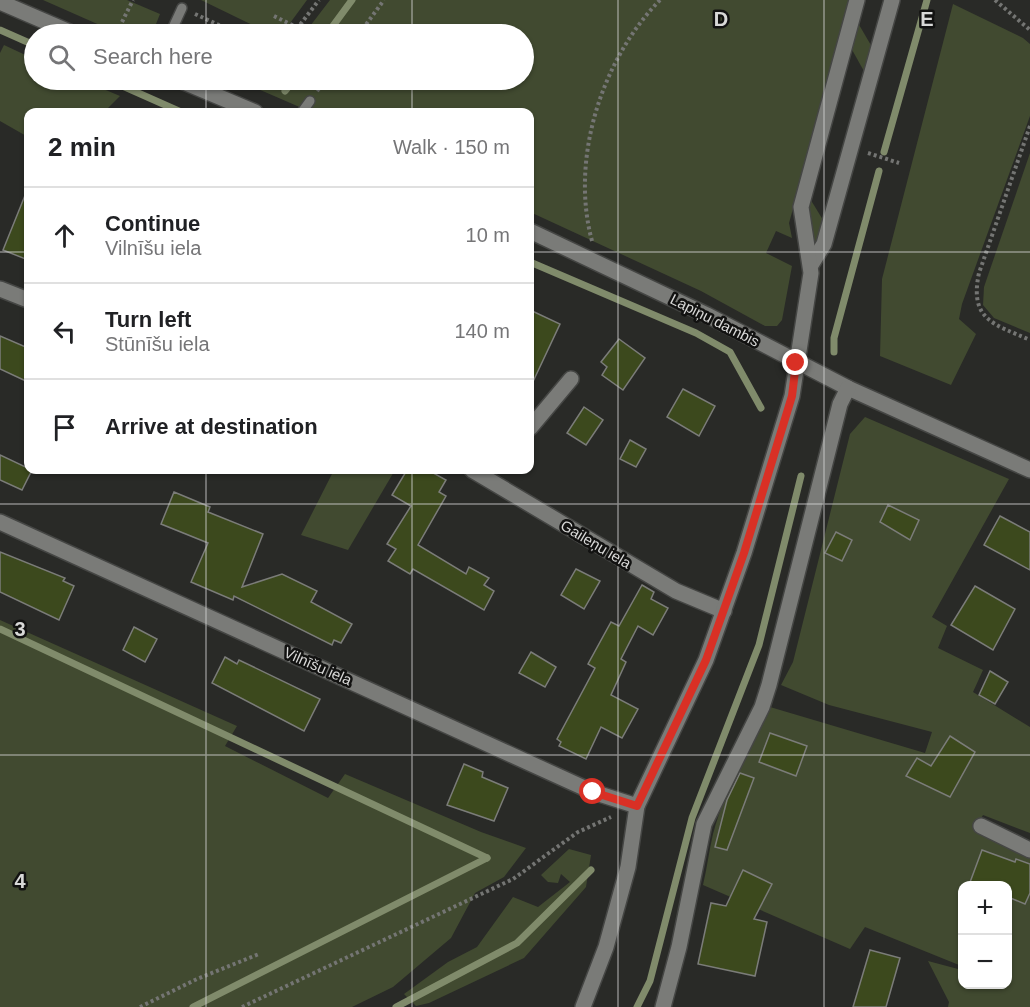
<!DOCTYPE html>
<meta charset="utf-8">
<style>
body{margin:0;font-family:Helvetica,sans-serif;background:#f2f2f2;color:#202124}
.controls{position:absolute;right:18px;bottom:18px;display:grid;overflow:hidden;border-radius:12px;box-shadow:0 2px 4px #0004}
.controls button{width:54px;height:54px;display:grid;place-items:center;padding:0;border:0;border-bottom:2px solid #e0e0e0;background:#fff;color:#202124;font:30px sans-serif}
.stop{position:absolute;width:18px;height:18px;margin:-14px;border:4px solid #d93025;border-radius:50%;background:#fff}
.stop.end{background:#d93025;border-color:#fff;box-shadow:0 2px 6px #0008}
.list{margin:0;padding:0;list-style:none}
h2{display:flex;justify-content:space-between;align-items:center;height:78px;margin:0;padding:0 24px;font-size:26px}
h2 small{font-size:20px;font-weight:400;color:#757577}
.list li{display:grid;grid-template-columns:39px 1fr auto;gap:18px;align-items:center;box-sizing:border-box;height:96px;padding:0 24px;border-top:2px solid #e0e0e0}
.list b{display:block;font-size:22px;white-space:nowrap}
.list p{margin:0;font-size:20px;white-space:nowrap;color:#757577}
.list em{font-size:20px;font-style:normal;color:#757577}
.icon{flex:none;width:33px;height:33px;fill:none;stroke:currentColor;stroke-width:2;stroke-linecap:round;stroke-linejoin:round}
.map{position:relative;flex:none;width:1030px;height:1007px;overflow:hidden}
.search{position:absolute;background:#fff;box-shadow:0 2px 4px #0004;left:24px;top:24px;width:510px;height:66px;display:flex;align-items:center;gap:15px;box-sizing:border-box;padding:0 21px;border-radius:33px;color:#757577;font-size:22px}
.panel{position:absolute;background:#fff;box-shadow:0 2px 4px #0004;left:24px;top:108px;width:510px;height:366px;border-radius:12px}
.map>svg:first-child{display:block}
.green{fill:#414a30;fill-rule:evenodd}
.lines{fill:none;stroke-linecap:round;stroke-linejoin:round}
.stream{stroke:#808b6b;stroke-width:7}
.building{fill:#3c491d;stroke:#7b7c79;stroke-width:1.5}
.service-casing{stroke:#454644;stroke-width:12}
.minor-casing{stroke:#454644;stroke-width:18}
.path{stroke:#747573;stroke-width:4;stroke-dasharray:3 3;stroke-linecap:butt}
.service{stroke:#7a7b78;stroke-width:9}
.minor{stroke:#7a7b78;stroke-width:15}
.route{stroke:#d93025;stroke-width:8}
.grid{fill:none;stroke:#d9d9d8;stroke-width:1.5;stroke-opacity:0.55}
.labels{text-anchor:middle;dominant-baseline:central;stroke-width:5;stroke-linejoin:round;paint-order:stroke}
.street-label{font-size:15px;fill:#d9d9d8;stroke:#121211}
.grid-label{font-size:20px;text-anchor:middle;font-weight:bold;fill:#d9d9d8;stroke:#121211;stroke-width:5;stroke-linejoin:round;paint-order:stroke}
</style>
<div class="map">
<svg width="1030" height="1007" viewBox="0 0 1030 1007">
<rect width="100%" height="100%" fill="#292a27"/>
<g class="green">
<path d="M43,0H127L160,14L152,34H120Z"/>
<path d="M201,0H307L282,34H271Z"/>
<path d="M330,0H852L789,223L792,238L776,231L766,253L792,266L782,320L777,326H765L701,291L530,212V112H311L237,80H524V34H304Z"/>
<path d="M953,4L1023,38L1030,44V116L962,304L959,319L976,334L951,385L880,356L882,279Z"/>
<path d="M858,23L872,47L865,73L851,48Z"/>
<path d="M4,45L34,59V80H82L120,96L104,112H28V137L0,121V53Z"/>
<path d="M1030,153V333L994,318L983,305L984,287Z"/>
<path d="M809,197L823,220L816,242L813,240L807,206Z"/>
<path d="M865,417L1009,479L932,617L947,626L938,648L983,670L973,692L1030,727V833L983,815L974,831L1030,855V1007H948L949,1002L928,961L958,969L959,965L865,927L850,949L703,885C707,868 709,851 713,834C725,789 748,748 770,707L925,753L932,732L829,705L781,685L793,662L850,434ZM962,886H1008V984H962Z"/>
<path d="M334,470H395L348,550L301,535Z"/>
<path d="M0,620L237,726L225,746L328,798L345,774L481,832L526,848L504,877L475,893L451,938L393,987L352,1007H0Z"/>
<path d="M569,849L591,855L586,887L524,958L429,1003L416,1006L404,994L448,962L477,947L513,897L538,907L570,882L561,874L558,883L548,882L541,875Z"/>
</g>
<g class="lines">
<g class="stream">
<path d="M0,30L34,45"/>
<path d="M327,34L352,0"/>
<path d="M109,80L181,112"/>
<path d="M285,91L294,80"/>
<path d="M884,152L927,0"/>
<path d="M530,262L696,333L730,352L761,408"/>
<path d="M834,352V338L879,171"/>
<path d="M0,629L487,858"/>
<path d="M193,1007L487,858"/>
<path d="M396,1007L517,943L591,870"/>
<path d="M637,1007L650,981L692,818L759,645L801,476"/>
</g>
</g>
<g class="building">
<path d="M28,188V260L3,250Z"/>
<path d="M530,310L560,324L530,388Z"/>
<path d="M0,336L28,348V382L0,369Z"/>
<path d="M619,339L645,358L623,390L602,375L607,367L601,362Z"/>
<path d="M683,389L715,406L699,436L667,417Z"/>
<path d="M584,407L603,420L586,445L567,433Z"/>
<path d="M630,440L646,449L636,467L620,459Z"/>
<path d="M0,455L32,470L22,490L0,480Z"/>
<path d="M407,470H428L446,480L439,492L446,496L418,545L466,574L469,567L489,578L484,585L494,591L484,610L413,569L410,574L388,561L396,549L387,544L411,506L392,495Z"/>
<path d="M174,492L210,507L208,512L263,534L242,587L282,574L317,591L311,602L352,624L341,643L334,640L332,645L234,596L233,600L191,582L208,543L161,524Z"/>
<path d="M888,505L919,520L910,540L880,522Z"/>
<path d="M1000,516L1030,532V570L984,545Z"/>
<path d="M836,532L852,540L842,561L825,553Z"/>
<path d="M0,552L65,578L63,581L74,586L59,620L0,592Z"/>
<path d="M576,569L600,581L584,609L561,595Z"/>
<path d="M642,585L654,592L651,599L668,608L653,635L638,626L621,659L626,662L611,695L638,709L622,738L601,727L586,759L559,746L561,742L557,739L595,668L588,664L611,622L619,626Z"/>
<path d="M975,586L1015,609L993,650L951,625Z"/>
<path d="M134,627L157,639L145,662L123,650Z"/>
<path d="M531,652L556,667L545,687L519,673Z"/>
<path d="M225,657L237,664L239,660L320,699L304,731L212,683Z"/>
<path d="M990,671L1008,682L995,704L979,695Z"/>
<path d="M770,733L807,746L796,776L759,762Z"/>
<path d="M950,736L975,752L950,797L906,776L917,758L931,766Z"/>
<path d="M464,764L483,772L482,777L508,788L494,821L447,805Z"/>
<path d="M740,773L754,778L727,850L715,847L727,800Z"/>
<path d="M982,850L1015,862L1016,859L1030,864V893L1025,904L1008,897V885H969Z"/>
<path d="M743,870L772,884L754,919L767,922L755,976L698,964L711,903L726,906Z"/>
<path d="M870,950L900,958L886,1007H853Z"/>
</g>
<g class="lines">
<defs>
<g id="service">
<path d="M170,34L182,8"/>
<path d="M302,112L310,101"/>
</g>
<g id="minor">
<path d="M0,2L74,34"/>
<path d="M179,80L255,112"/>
<path d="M530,231L707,315L848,388L1030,470"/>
<path d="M811,265L824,244L892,0"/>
<path d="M0,289L28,300"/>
<path d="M530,428L571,379"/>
<path d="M472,470L676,591L724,611"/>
<path d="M0,522L593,792L637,806"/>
<path d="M981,826L1030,850"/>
<path d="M583,1007L606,947L628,867L637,806L706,660L744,553L792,396L811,273L801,207L857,0"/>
<path d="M663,1007L679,947L704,824L762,707L769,685L840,404L848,388"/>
</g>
</defs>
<use href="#service" class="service-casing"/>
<use href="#minor" class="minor-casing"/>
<g class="path">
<path d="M995,0L1030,30"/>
<path d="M195,14L238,34"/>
<path d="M274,16L298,28"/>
<path d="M122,22L133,0"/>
<path d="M293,34L319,0"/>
<path d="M359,34L384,0"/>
<path d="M260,87L264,80"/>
<path d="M317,91L326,80"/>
<path d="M1030,126L979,273C969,320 994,324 1030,340"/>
<path d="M868,153L899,163"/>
<path d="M592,241C570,160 601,60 660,0"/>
<path d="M140,1007L197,979L259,954"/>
<path d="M242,1007L513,879L578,832L611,817"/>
</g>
<use href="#service" class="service"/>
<use href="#minor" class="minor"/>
</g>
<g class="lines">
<path class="route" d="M593,792L637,806L706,660L744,553L792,396L796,363"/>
</g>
<path class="grid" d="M206,0V34M412,0V34M618,0V1007M824,0V1007M206,80V112M412,80V112M0,252H28M530,252H1030M206,470V1007M412,470V1007M0,504H1030M0,755H1030"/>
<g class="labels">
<g class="street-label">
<text transform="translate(715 320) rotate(27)">Lapiņu dambis</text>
<text transform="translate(596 544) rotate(31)">Gaileņu iela</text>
<text transform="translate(318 666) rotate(24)">Vilnīšu iela</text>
</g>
</g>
<g class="grid-label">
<text x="721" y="26">D</text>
<text x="927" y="26">E</text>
<text x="20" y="636">3</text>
<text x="20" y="888">4</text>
</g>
</svg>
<div class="controls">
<button>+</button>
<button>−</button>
</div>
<div class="stop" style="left:593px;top:792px"></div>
<div class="stop end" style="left:796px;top:363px"></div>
<div class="search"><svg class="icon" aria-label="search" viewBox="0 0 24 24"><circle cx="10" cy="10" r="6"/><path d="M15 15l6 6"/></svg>Search here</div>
<section class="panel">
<h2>2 min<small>Walk · 150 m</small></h2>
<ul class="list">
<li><svg class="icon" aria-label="ahead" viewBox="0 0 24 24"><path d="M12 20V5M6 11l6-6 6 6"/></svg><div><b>Continue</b><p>Vilnīšu iela</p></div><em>10 m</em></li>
<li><svg class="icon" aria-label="left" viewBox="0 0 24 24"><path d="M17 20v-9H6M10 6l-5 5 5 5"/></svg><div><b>Turn left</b><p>Stūnīšu iela</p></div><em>140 m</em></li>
<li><svg class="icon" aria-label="arrive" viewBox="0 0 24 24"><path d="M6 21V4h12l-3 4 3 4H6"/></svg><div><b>Arrive at destination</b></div></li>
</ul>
</section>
</div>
